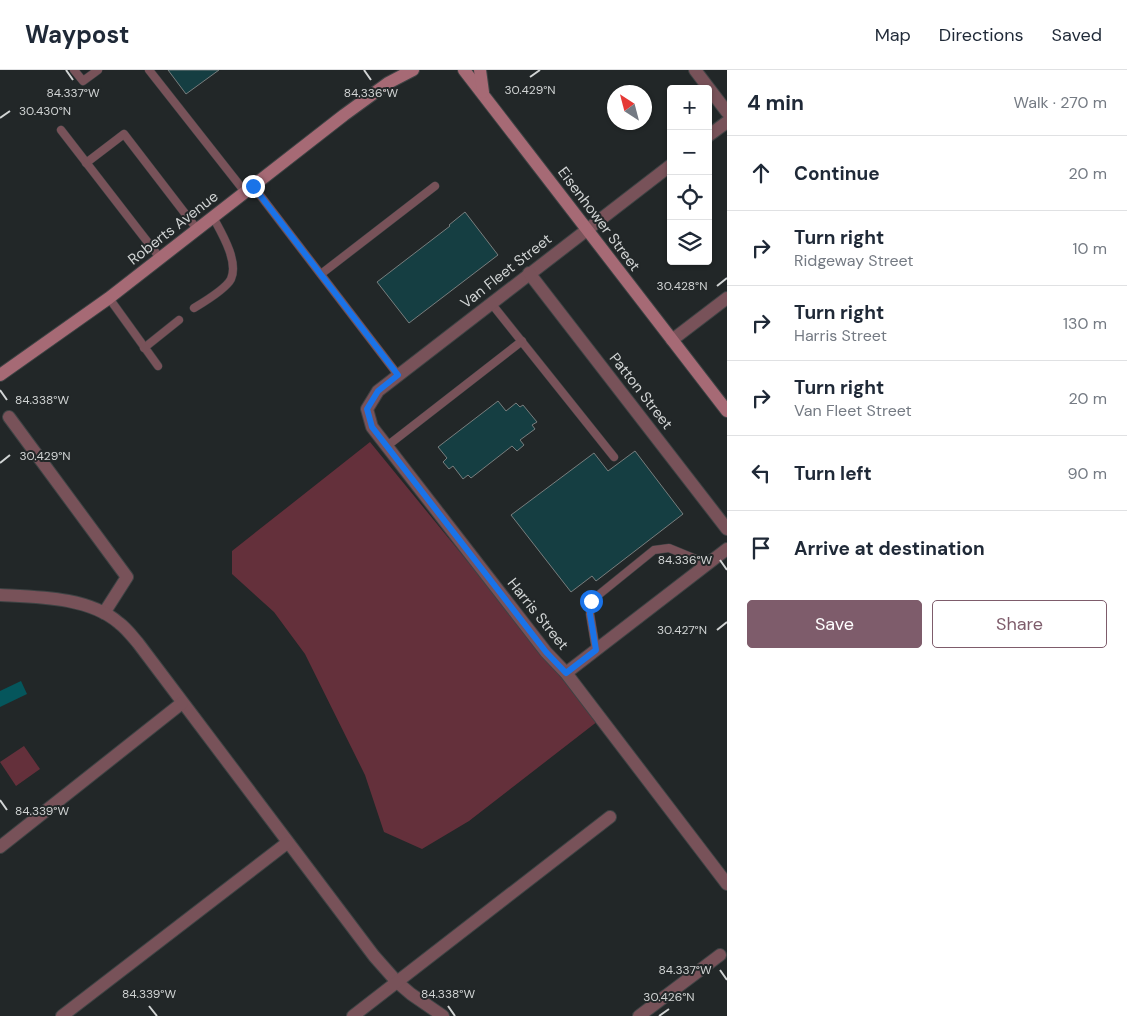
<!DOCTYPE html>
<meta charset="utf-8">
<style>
body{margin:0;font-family:"DM Sans",sans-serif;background:#f2f2f3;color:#1f2937}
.controls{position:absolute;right:15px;top:15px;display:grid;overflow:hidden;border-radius:5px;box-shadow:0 1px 4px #0004}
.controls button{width:45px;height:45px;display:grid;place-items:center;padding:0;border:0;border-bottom:1px solid #e0e1e3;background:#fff;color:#1f2937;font:25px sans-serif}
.compass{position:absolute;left:607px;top:15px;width:45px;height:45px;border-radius:50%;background:#fff;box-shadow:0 1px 4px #0004;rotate:324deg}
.stop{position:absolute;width:15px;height:15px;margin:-11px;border:4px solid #1a73e8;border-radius:50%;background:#fff}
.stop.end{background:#1a73e8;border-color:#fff;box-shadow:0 1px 5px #0008}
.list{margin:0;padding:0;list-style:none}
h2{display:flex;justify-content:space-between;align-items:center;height:65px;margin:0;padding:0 20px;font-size:21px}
h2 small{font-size:16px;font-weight:400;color:#747a83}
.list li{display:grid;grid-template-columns:32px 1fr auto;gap:15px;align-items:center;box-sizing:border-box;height:75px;padding:0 20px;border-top:1px solid #e0e1e3}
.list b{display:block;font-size:19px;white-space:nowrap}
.list p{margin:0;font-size:16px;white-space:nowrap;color:#747a83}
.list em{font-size:16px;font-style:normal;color:#747a83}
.actions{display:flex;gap:10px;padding:15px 20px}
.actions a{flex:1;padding:11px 0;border:1px solid #7e5c6b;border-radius:5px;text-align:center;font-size:18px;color:#7e5c6b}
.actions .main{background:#7e5c6b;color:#fff}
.icon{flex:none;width:28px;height:28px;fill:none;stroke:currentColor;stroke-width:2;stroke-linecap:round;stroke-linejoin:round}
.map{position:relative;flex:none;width:727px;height:946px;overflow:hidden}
header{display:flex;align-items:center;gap:30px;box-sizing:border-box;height:70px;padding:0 25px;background:#fff;border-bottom:1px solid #e0e1e3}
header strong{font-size:24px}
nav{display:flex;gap:28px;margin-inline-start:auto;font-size:18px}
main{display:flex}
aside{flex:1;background:#fff}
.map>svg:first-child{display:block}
.green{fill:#64303b}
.water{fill:#05565c}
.building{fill:#153e42;stroke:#787e7e}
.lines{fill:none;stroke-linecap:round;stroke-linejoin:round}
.lane-casing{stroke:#3e4344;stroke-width:9}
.street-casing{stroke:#3e4344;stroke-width:14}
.secondary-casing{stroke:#3e4344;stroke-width:14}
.lane{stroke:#785259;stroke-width:8}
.street{stroke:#785259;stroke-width:12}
.secondary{stroke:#a66a75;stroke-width:12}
.route{stroke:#1a73e8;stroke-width:6}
.ticks{fill:none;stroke:#d1d4d4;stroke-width:2}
.labels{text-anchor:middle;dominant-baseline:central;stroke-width:4;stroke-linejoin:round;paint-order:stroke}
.street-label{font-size:15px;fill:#d1d4d4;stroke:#222728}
.ticks-label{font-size:12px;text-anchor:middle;fill:#d1d4d4;stroke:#222728;stroke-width:4;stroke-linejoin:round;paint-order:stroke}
</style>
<header>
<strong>Waypost</strong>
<nav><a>Map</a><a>Directions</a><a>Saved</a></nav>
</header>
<main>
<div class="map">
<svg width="727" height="946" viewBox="0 0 727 946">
<rect width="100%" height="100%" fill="#222728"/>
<g class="green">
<path d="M370,372L598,651L469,751L422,779L384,762L365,705L305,584L274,542L232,504V481Z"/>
<path d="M24,676L40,699L16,716L0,692Z"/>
</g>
<path class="water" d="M21,611L27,624L0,637V621Z"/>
<g class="building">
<path d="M168,0H219L186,24Z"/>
<path d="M465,142L498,185L409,253L377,212L450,156L449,155Z"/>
<path d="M498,331L506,341L516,333L520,337L523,335L537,352L532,355L535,359L520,370L524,375L517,381L512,376L471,408L468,405L463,409L453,396L449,399L443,392L447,388L438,377Z"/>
<path d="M635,381L683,444L596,511L592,506L571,522L511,445L594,383L608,401Z"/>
</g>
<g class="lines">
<defs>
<g id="lane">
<path d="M74,0L83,11L98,0"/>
<path d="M149,0L245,122"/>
<path d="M61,60L160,188"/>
<path d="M86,93L124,64L197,159"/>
<path d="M253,116L398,305"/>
<path d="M321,204L435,116"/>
<path d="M109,228L158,296"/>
<path d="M491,233L614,387"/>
<path d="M194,238C204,232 226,219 231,209C239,191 221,162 213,147"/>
<path d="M144,278L179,250"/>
<path d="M387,376L522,271"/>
<path d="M596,580L590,544L591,531L654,480L669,478L708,494"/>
</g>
<g id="street">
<path d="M695,0L727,42"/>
<path d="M708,66L727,52"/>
<path d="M671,95L378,321L367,339L372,357L546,582L566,603L727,814"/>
<path d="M529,203L727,459"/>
<path d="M672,270L727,228"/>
<path d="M9,347L127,507L104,543"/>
<path d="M0,525C38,527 89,527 119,553C126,558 132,566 138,573L374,886L397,912L411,924L443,946"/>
<path d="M566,603L727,479"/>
<path d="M0,777L182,633"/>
<path d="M62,946L287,773"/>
<path d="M353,946L610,747"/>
<path d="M639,946L720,885"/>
</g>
<g id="secondary">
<path d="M464,0L727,341"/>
<path d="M480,0L483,22"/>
<path d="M0,305L109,228L344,45L388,13L413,0"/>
</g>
</defs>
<use href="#lane" class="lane-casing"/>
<use href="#street" class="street-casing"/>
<use href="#secondary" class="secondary-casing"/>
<use href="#lane" class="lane"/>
<use href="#street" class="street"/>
<use href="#secondary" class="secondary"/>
</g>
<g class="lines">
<path class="route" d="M253,116L398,305L378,321L367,339L372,357L546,582L566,603L596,580L590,544L591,531"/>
</g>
<path class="ticks" d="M66,0L73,10M364,0L371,10M530,7L540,0M0,48L10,41M717,216L727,208M0,320L7,330M0,393L10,385M720,490L727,500M717,560L727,552M0,730L7,740M720,900L727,910M149,936L157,946M448,936L455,946M659,946L669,939"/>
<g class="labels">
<g class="street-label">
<text transform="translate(599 149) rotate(53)">Eisenhower Street</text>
<text transform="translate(173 158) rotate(-38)">Roberts Avenue</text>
<text transform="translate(506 201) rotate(-38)">Van Fleet Street</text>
<text transform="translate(641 321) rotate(52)">Patton Street</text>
<text transform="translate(538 544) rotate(51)">Harris Street</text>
</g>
</g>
<g class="ticks-label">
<text x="530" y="24">30.429°N</text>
<text x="73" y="27">84.337°W</text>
<text x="371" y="27">84.336°W</text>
<text x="45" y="45">30.430°N</text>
<text x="682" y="220">30.428°N</text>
<text x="42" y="334">84.338°W</text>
<text x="45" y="390">30.429°N</text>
<text x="685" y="494">84.336°W</text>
<text x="682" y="564">30.427°N</text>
<text x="42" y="745">84.339°W</text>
<text x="685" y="904">84.337°W</text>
<text x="149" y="928">84.339°W</text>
<text x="448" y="928">84.338°W</text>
<text x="669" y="931">30.426°N</text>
</g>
</svg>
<div class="controls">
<button>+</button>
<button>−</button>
<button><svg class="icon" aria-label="locate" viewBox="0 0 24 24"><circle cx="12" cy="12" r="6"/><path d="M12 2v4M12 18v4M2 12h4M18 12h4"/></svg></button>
<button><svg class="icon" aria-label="layers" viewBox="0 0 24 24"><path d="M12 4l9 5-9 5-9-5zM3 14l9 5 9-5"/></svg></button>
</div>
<svg class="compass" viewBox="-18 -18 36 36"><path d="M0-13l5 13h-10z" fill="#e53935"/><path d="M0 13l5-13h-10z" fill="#747a83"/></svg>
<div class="stop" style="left:591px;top:531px"></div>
<div class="stop end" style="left:253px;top:116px"></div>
</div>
<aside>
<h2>4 min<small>Walk · 270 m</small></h2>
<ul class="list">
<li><svg class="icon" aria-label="ahead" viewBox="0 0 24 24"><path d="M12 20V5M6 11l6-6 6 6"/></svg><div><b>Continue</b></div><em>20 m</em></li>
<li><svg class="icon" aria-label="right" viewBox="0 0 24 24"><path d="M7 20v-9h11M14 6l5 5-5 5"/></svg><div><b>Turn right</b><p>Ridgeway Street</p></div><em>10 m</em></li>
<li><svg class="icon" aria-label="right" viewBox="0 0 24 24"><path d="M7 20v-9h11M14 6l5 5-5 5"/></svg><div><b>Turn right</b><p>Harris Street</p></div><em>130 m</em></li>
<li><svg class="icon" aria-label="right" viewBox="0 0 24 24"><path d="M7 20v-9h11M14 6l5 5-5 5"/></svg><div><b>Turn right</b><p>Van Fleet Street</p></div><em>20 m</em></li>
<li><svg class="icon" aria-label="left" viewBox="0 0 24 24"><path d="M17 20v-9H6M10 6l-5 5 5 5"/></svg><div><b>Turn left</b></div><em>90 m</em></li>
<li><svg class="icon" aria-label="arrive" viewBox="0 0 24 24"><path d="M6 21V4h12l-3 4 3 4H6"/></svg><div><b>Arrive at destination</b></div></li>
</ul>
<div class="actions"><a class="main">Save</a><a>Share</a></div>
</aside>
</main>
